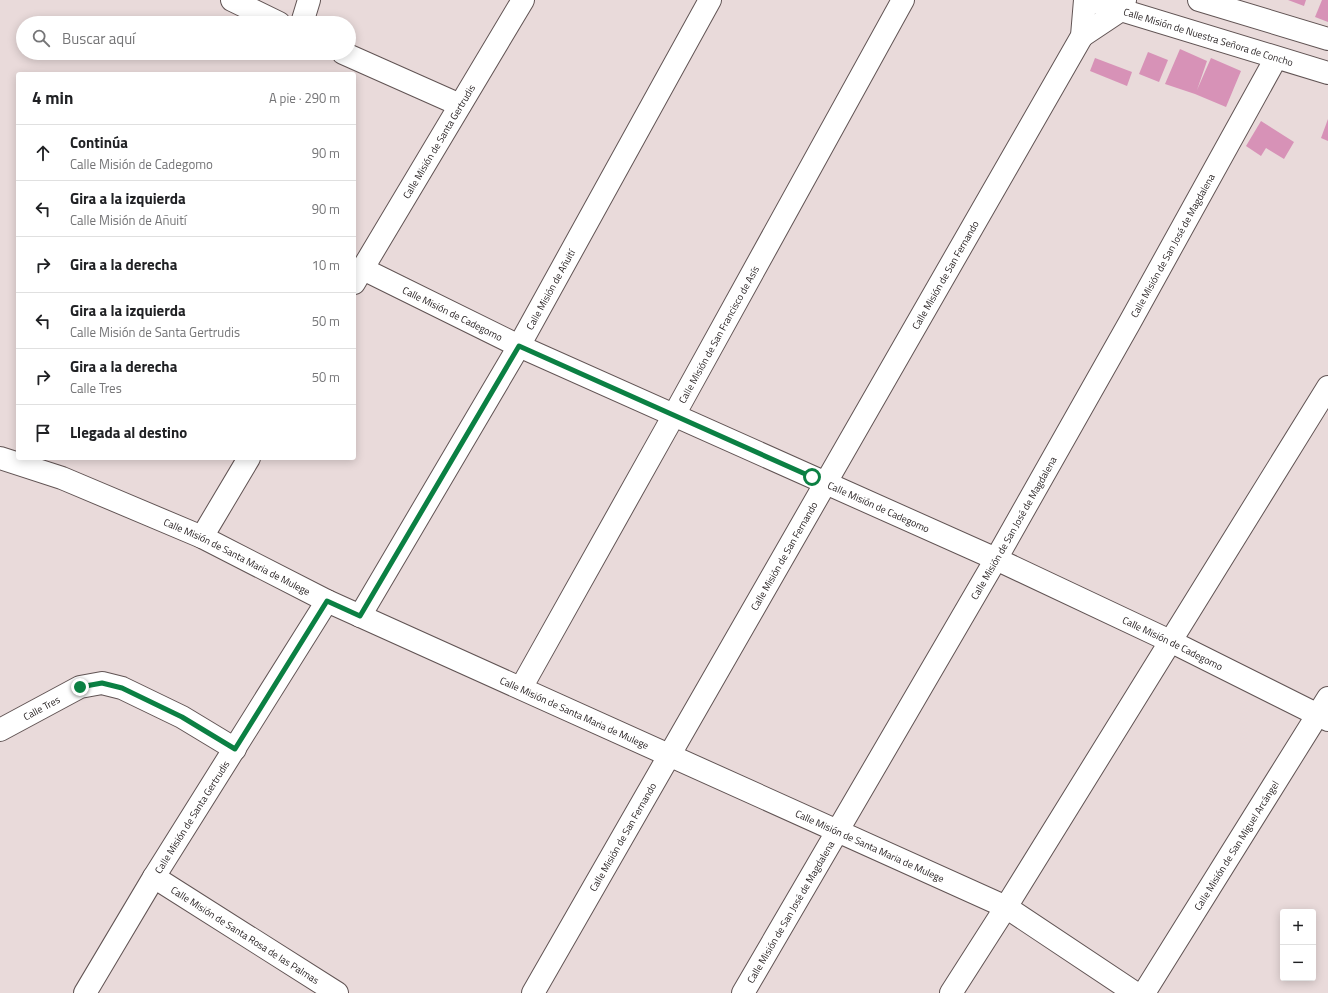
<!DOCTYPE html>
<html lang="es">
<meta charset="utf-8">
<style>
body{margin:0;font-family:"Titillium Web",sans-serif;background:#f2f2f2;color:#202124}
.controls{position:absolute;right:12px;bottom:12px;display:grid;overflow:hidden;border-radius:4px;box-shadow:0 2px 10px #0003}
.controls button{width:36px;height:36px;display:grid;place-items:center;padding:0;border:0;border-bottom:1px solid #e0e0e0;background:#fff;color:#202124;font:20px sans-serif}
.stop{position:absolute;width:12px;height:12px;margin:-9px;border:3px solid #0b8043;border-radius:50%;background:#fff}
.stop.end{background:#0b8043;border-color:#fff;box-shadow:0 1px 4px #0008}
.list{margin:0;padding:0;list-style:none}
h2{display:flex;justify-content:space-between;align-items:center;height:52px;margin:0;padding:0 16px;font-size:17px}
h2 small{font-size:13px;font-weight:400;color:#757577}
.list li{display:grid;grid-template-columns:26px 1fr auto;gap:12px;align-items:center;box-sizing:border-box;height:56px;padding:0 16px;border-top:1px solid #e0e0e0}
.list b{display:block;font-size:15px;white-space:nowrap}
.list p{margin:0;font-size:13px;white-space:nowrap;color:#757577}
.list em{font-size:13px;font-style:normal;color:#757577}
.icon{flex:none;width:22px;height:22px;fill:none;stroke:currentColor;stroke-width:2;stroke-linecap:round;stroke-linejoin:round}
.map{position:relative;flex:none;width:1328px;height:993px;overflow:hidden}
.search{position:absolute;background:#fff;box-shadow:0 2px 10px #0003;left:16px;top:16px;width:340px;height:44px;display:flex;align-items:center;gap:10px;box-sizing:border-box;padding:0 14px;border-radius:22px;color:#757577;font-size:15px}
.panel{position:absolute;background:#fff;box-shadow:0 2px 10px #0003;left:16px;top:72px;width:340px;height:388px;border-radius:4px}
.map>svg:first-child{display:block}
.building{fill:#d792b7}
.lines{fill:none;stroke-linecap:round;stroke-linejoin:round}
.minor-casing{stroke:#615454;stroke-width:24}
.minor{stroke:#fff;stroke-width:22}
.route{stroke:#0b8043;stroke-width:5}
.labels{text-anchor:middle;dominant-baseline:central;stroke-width:3;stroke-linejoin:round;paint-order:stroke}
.street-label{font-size:10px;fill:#2a2425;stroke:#fff}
</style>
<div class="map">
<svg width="1328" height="993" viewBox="0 0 1328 993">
<rect width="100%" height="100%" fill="#e9dada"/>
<g class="building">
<path d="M1288,0H1306L1304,6Z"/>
<path d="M1322,0H1328V22L1315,17Z"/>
<path d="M1180,49L1207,61L1197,90L1211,58L1241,71L1226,107L1195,94L1165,84Z"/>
<path d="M1148,52L1168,60L1159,82L1139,74Z"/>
<path d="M1095,58L1132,72L1127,86L1090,71Z"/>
<path d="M1328,119V141L1321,138Z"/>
<path d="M1261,121L1294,142L1284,159L1266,148L1261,156L1246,146Z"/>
</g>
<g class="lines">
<defs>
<g id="minor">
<path d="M232,0L279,23"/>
<path id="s1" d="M1088,0L1328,73"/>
<path d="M1199,0L1328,39"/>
<path d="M302,23L309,0"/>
<path d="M1082,36L1121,10L1125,0"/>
<path d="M343,53L460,105"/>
<path id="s2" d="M363,269L519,346L996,559L1170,641L1328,720"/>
<path id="s3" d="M354,283L523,0"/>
<path id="s4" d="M0,458L62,478L202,537L327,601L1006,907L1135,993"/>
<path d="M202,537L249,458"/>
<path id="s5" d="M360,616L519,346L710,0"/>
<path id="s6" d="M521,688L674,415L903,0"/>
<path id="s7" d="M0,730L80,687L102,683L122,688L182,717L235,749"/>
<path id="s8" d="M154,877L337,993"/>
<path id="s9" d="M85,993L154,877L327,601"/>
<path id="s10" d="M533,993L1082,36L1085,0"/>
<path id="s11" d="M743,993L996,559L1130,322L1276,58"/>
<path d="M951,993L1006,907L1328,387"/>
<path id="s12" d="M1144,993L1328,698"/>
</g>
</defs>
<use href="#minor" class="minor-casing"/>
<use href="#minor" class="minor"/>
</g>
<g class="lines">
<path class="route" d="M80,687L102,683L122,688L182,717L235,749L327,601L360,616L519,346L812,477"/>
</g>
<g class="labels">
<g class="street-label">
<text stroke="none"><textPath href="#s1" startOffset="126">Calle Misión de Nuestra Señora de Concho</textPath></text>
<text stroke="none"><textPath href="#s3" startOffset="165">Calle Misión de Santa Gertrudis</textPath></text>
<text stroke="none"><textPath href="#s11" startOffset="862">Calle Misión de San José de Magdalena</textPath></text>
<text stroke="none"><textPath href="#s10" startOffset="828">Calle Misión de San Fernando</textPath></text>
<text stroke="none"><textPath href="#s5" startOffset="378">Calle Misión de Añuití</textPath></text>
<text stroke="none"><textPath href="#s2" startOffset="100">Calle Misión de Cadegomo</textPath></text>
<text stroke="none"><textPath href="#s6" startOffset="405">Calle Misión de San Francisco de Asís</textPath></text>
<text stroke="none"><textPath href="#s2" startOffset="568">Calle Misión de Cadegomo</textPath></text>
<text stroke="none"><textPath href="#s11" startOffset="538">Calle Misión de San José de Magdalena</textPath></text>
<text stroke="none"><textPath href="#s10" startOffset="504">Calle Misión de San Fernando</textPath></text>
<text stroke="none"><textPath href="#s4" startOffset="257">Calle Misión de Santa Maria de Mulege</textPath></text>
<text stroke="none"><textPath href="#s2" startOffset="892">Calle Misión de Cadegomo</textPath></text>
<text stroke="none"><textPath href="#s7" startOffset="47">Calle Tres</textPath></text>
<text stroke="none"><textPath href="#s4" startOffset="629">Calle Misión de Santa Maria de Mulege</textPath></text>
<text stroke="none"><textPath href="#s9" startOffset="206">Calle Misión de Santa Gertrudis</textPath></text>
<text stroke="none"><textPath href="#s10" startOffset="180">Calle Misión de San Fernando</textPath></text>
<text stroke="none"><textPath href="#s4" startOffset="953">Calle Misión de Santa Maria de Mulege</textPath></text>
<text stroke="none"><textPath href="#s12" startOffset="174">Calle Misión de San Miguel Arcángel</textPath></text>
<text stroke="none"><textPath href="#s11" startOffset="94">Calle Misión de San José de Magdalena</textPath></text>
<text stroke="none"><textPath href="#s8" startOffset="108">Calle Misión de Santa Rosa de las Palmas</textPath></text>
</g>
</g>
</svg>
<div class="controls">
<button>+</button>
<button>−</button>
</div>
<div class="stop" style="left:812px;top:477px"></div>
<div class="stop end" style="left:80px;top:687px"></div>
<div class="search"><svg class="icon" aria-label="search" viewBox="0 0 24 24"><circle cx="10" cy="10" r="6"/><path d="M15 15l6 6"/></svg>Buscar aquí</div>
<section class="panel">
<h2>4 min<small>A pie · 290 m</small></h2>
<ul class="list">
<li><svg class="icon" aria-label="ahead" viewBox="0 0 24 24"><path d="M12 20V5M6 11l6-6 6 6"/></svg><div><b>Continúa</b><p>Calle Misión de Cadegomo</p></div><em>90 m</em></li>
<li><svg class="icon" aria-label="left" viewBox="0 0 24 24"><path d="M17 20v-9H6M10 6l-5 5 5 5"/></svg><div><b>Gira a la izquierda</b><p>Calle Misión de Añuití</p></div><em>90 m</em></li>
<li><svg class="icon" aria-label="right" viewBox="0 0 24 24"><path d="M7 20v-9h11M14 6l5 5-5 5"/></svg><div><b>Gira a la derecha</b></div><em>10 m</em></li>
<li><svg class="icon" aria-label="left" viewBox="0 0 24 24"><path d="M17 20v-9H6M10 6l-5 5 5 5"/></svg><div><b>Gira a la izquierda</b><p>Calle Misión de Santa Gertrudis</p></div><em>50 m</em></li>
<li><svg class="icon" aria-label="right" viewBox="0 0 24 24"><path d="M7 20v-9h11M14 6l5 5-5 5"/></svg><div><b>Gira a la derecha</b><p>Calle Tres</p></div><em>50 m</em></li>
<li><svg class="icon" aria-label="arrive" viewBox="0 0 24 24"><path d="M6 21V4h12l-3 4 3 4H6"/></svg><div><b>Llegada al destino</b></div></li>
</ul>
</section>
</div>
